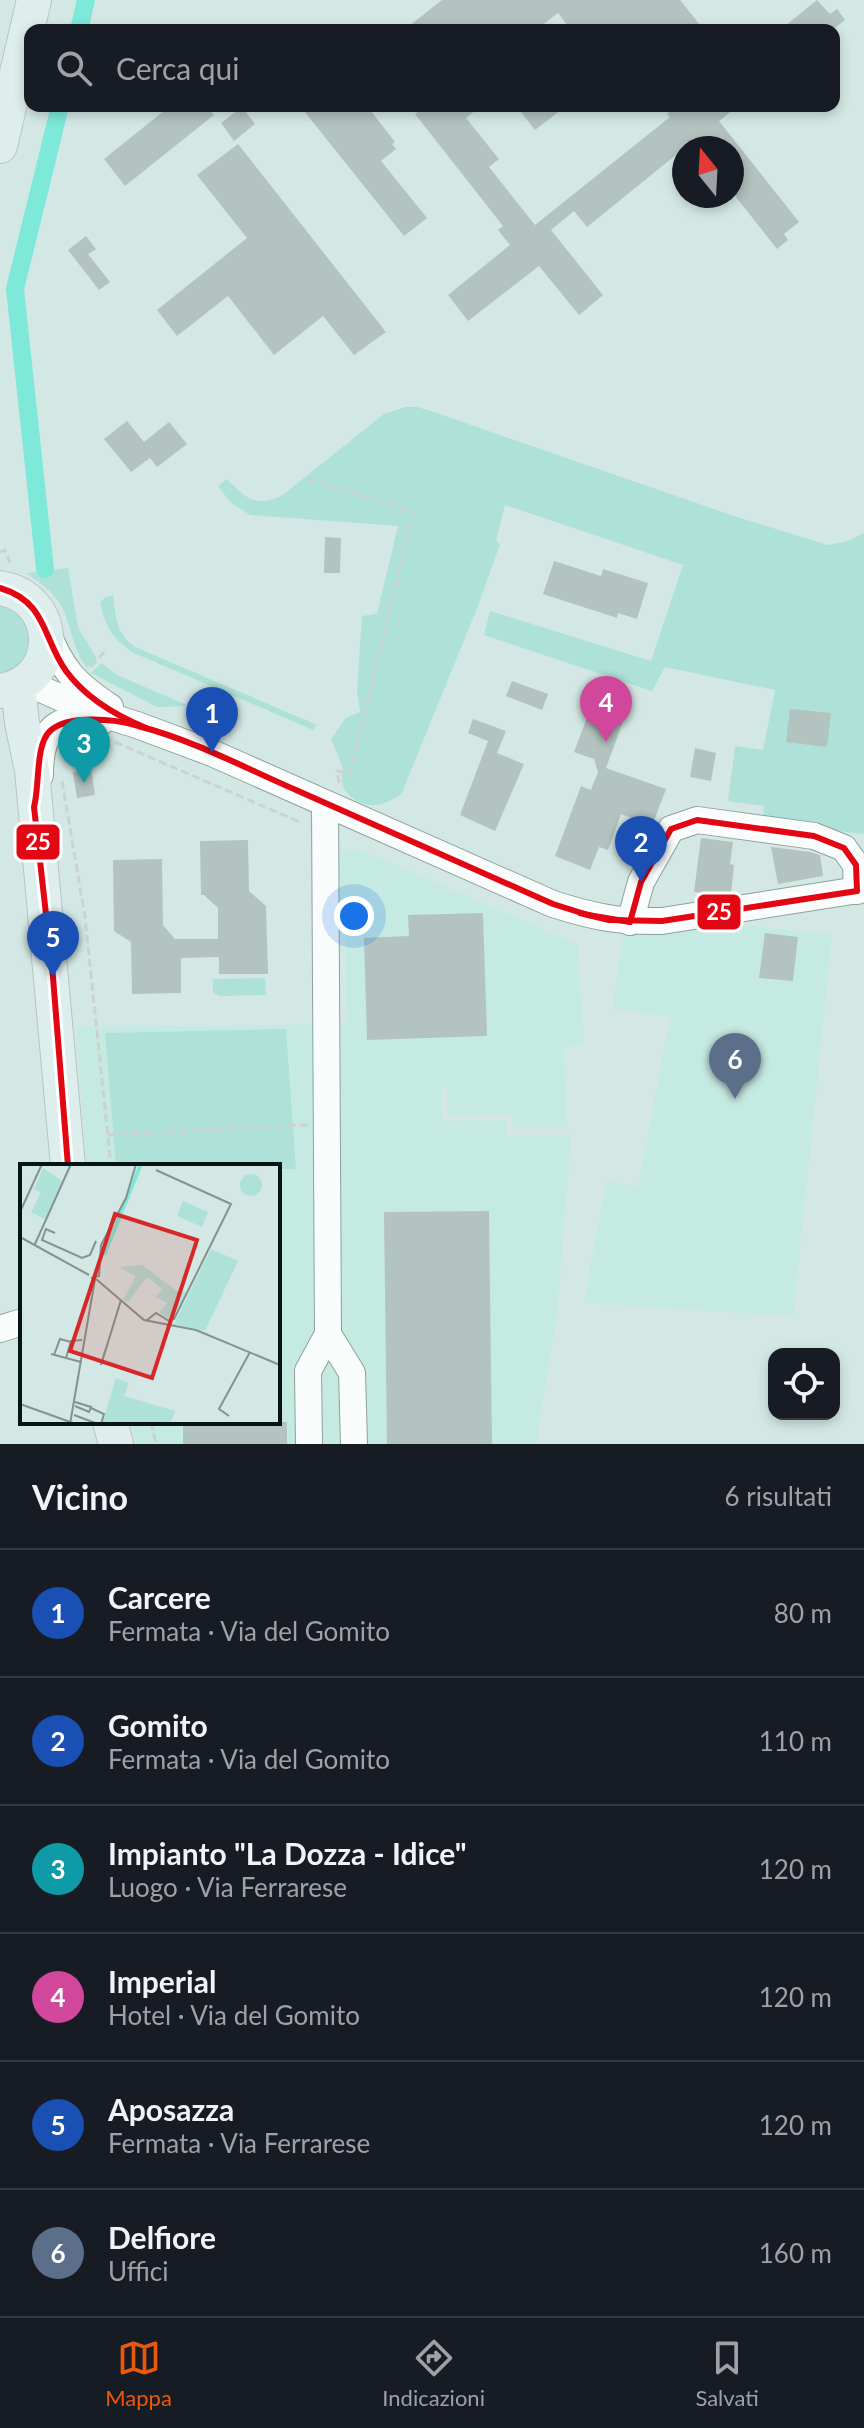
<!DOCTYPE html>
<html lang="it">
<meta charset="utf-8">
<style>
body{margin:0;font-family:Lato,sans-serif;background:#242831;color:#f1f3f6}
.controls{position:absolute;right:24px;bottom:24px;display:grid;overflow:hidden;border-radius:16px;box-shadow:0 4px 12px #0003}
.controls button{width:72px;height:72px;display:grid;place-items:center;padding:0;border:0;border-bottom:2px solid #363941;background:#171b24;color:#f1f3f6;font:40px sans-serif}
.compass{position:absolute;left:672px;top:136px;width:72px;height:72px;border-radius:50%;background:#171b24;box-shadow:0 4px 12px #0003;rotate:342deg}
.you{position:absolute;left:354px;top:916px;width:28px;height:28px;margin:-20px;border:6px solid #fff;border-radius:50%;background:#1a73e8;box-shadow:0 0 0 12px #1a73e833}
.badge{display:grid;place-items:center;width:52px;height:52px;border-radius:50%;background:#ea580c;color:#fff;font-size:26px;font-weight:700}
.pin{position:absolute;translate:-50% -66px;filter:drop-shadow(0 2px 4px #0008)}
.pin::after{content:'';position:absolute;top:42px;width:28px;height:24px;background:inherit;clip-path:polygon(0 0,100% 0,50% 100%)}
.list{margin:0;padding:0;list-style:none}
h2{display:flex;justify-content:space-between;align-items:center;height:104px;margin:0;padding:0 32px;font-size:34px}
h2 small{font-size:26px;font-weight:400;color:#9ea1a6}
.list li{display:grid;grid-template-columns:52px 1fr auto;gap:24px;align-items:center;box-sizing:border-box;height:128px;padding:0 32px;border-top:2px solid #363941}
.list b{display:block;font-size:30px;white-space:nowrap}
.list p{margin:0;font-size:26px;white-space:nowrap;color:#9ea1a6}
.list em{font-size:26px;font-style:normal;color:#9ea1a6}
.icon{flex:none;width:44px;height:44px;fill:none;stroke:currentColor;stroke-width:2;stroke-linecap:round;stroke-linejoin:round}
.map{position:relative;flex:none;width:864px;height:1444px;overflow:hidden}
.search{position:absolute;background:#171b24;box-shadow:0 4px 12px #0003;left:24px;right:24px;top:24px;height:88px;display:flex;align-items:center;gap:20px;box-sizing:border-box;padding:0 28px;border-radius:16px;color:#9ea1a6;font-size:30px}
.sheet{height:872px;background:#171b24}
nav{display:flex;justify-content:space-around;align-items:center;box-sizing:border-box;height:112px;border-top:2px solid #363941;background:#171b24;font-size:22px;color:#9ea1a6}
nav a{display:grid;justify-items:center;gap:4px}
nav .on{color:#ea580c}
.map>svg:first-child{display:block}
.built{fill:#c5eae2}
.green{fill:#aee1d8}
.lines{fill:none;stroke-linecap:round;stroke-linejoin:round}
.canal{stroke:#7ee9d9;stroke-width:18}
.building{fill:#b3c3c0}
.minor-casing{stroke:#8fa09c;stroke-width:28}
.major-casing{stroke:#b9c4c2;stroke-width:36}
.path{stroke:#cbd2d0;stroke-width:3;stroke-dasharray:8 4;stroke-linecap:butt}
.minor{stroke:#f8fcfb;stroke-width:26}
.major{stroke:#deeeec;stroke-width:34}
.bus-1-casing{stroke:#fff;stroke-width:12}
.bus-1{stroke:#e30613;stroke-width:6}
.inset-river{fill:none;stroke:#7ee9d9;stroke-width:4}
.inset-road{fill:none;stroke:#819490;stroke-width:2}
.view{fill:#d62828;fill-opacity:0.15;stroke:#d62828;stroke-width:4}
.inset-edge{fill:none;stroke:#071512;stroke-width:4}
.line-badge{stroke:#fff;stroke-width:3}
.badge-label{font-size:22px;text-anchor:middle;font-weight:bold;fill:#fff}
</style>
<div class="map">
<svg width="864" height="1444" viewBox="0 0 864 1444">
<rect width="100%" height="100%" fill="#d3e8e4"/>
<g class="built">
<path d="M346,850H361L578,945L584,1044L564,1046L567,1127L512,1128L511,1114L447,1115V1087L441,1088L442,1121L506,1120V1135H571L557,1315L536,1444H136L129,1422H278V1166H87L76,1027L347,1024L345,906L331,897L338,857Z"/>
<path d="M727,923L832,935L793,1316L584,1303L606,1181L638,1187L670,1017L613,1009L622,934L667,932Z"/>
</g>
<g class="green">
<path d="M405,407H417L431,411L734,516L828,545L848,541L864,533V834L762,822L764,806L728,801L735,746L763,750L775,690L665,667L652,691L484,635L490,611L651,661L683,565L505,505L496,541L500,544L478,606L401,795C394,798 384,805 376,805C355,807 336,788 343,768L331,739L346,718L360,712L357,690L362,616L377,614L398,526L250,515L231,503L218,486L227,479C246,499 258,509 284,494L384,414Z"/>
<path d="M68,568L78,628L97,659L87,668C70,646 72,618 56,598C48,588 36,580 26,573Z"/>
<path d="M113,595C116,618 116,633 135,647L317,725L313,730L134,653C114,641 104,625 100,602L106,597Z"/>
<path d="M0,602L15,607L33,632L27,662L0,679Z"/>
<path d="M101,663L117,675L189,706L157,707L91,673Z"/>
<path d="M265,978L266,995L219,996L213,992V979Z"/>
<path d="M286,1029L296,1169H278V1166H116L105,1033Z"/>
</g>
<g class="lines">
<g class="canal">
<path d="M79,30L86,0"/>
<path d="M45,569L15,289L60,106"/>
</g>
</g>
<g class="building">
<path d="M442,0H680L704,30H571L558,13L536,30H404Z"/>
<path d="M817,0L830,14L837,9L845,20L832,30H780Z"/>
<path d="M170,106H207L214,115L125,186L104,159Z"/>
<path d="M300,106H367L395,142L392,144L396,149L381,161L427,218L404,236Z"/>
<path d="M425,106H481L466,118L499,159L489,167L535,225L670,117L667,114L676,106H738L719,121L799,222L784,234L788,240L777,249L732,192V148H697L692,142L587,227L574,211L551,230L603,295L579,315L539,266L468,321L448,295L510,245L498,230L503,226L415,114Z"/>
<path d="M516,106H566L535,130Z"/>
<path d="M242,107L255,124L234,141L221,123Z"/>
<path d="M238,144L386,332L354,355L323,316L274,355L228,296L177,336L157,310L247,238L197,175Z"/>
<path d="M86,236L96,249L88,254L110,282L99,290L68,250Z"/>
<path d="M127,421L144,442L169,422L187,444L157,467L150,458L131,472L104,439Z"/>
<path d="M325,537L341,538L340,573H324Z"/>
<path d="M554,561L601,576L603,569L648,583L637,619L618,613L617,618L543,594Z"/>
<path d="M512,681L548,694L542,710L506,696Z"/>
<path d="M592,704L625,716L606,768L666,789L652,826L621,814L608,850L599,847L590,870L555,856L581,786L591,790L598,772L594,759L574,752Z"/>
<path d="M790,709L831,713L827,747L786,742Z"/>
<path d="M473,719L506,731L497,753L524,764L495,831L460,815L488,741L468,733Z"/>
<path d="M695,748L716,753L711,781L690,777Z"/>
<path d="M91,769L95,795L77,798L73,772Z"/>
<path d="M701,838L733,842L730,864L734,865L731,894L721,895L694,892Z"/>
<path d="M248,840L249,891L266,906L268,974H219V957L181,958V993L132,994L131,942L114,931L113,860L162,859L163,925L175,939H218V908L204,895H201L200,841Z"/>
<path d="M771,847L810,852L820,855L823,876L778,884Z"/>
<path d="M483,913L487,1036L367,1040L364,938L409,936L408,915Z"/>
<path d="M765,933L798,937L793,981L759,978Z"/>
<path d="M489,1211L492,1444H387L384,1212Z"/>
<rect x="183" y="1422" width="104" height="22"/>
</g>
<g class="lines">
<defs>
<g id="minor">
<path d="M46,629C61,669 75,684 110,707"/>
<path d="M25,682L89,710L137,725L212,753L553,904C594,917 618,922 662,921L864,889"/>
<path d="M40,775C40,731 55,712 101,722"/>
<path d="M630,922L641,882L671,829L697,820L814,836L844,848L856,865L857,891"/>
<path d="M0,1329L22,1322"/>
<path d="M328,1334L352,1373L354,1444"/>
<path d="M309,1444L308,1371L328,1334L325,805"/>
</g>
<g id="major">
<path d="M0,146L34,0"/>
<path d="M0,588C61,598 62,682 0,691"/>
<path d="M18,686L22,723L32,770L68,1166"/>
<path d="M110,1422L116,1444"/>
</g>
</defs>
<use href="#minor" class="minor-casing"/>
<use href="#major" class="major-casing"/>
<g class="path">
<path d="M308,479L413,512L350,773L337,771L339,783"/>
<path d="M0,552L5,550L10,563"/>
<path d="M91,667L106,650"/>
<path d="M115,742L302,823"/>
<path d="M62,781L85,917L111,1166"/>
<path d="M108,1135L308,1125"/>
<path d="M151,1422L156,1444"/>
</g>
<use href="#minor" class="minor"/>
<use href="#major" class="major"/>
<defs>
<g id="bus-1">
<path d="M0,588C47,602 42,637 66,671C85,697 117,716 146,728"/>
<path d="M580,913L609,920L662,921L857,891"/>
<path d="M630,922L641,882L671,829L697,820L814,836L844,848L856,865L857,891"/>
<path d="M68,1166L53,977L34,807C40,785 35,745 50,731C68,714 116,719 138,726C193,740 245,768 296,790C382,828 467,866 553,904L588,915L630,922"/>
</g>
</defs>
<use href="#bus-1" class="bus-1-casing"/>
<use href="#bus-1" class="bus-1"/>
</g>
<g transform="translate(20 1164)">
<rect width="260" height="260" fill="#d3e8e4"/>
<path d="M23,4L42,17L25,55L11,48L21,29L14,25ZM220 21a11 11 0 1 1 22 0a11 11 0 1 1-22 0ZM163,37L188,48L182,63L157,52ZM191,85L218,97L185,167L154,160ZM122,101L157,127L167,128L151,156L139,148L147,139L121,125L136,132L142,125L127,113L108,138L103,136L116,112L103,106L100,103ZM96,214L109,219L104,232L155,247L150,260H82Z" fill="#aee1d8"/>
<path class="inset-river" d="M84,91L121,0"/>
<path class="inset-road" d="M136,6L211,40L154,155L149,156M0,48L22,0M35,69L26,65L22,76L62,94L70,91L76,77M0,73L69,111M15,80L51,0M71,114L79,112L81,81L106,34L116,0M76,115L124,156L176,166L260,201M126,157L136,149L149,157M85,187L81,201L101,136M31,190L61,198M34,191L40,175L51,178M46,194L51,177L62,176M0,240L53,259M55,242L69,248L71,243L55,238M71,244L84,250L81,260M54,251L78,260M209,252L199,245L230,188M50,260L75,115"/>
<path class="view" d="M95,50L177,76L132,214L50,187Z"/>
<rect width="260" height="260" class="inset-edge"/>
</g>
<g class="line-badge">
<rect x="15" y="823" width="46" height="38" rx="8" fill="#e30613"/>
<rect x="696" y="893" width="46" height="38" rx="8" fill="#e30613"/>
</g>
<g class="badge-label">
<text x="38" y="850">25</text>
<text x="719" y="920">25</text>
</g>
</svg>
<div class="controls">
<button><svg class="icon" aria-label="locate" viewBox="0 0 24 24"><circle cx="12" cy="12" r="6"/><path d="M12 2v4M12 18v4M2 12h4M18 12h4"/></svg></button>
</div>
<svg class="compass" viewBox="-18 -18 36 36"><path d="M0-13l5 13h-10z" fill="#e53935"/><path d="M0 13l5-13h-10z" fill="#9ea1a6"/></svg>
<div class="you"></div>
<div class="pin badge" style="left:212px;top:753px;background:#1a4fb4">1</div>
<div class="pin badge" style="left:641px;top:882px;background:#1a4fb4">2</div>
<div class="pin badge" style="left:84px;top:783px;background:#0f9aa8">3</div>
<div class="pin badge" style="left:606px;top:742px;background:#d1479c">4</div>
<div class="pin badge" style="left:53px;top:977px;background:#1a4fb4">5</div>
<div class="pin badge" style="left:735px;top:1099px;background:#5c6f8a">6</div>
<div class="search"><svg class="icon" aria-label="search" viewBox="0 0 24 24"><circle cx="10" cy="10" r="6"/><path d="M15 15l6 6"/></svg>Cerca qui</div>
</div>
<section class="sheet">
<h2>Vicino<small>6 risultati</small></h2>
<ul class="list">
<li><span class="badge" style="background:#1a4fb4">1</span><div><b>Carcere</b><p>Fermata · Via del Gomito</p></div><em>80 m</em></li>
<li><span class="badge" style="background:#1a4fb4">2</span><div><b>Gomito</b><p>Fermata · Via del Gomito</p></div><em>110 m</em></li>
<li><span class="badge" style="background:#0f9aa8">3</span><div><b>Impianto &quot;La Dozza - Idice&quot;</b><p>Luogo · Via Ferrarese</p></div><em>120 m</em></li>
<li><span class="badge" style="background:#d1479c">4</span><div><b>Imperial</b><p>Hotel · Via del Gomito</p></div><em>120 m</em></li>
<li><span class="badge" style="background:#1a4fb4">5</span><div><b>Aposazza</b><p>Fermata · Via Ferrarese</p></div><em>120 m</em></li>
<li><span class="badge" style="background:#5c6f8a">6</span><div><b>Delfiore</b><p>Uffici</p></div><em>160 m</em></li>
</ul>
</section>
<nav>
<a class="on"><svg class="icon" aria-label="map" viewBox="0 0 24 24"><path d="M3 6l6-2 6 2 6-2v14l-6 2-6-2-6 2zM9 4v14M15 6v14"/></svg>Mappa</a>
<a><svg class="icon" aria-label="directions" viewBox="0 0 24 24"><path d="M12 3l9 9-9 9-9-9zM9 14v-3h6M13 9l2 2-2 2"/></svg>Indicazioni</a>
<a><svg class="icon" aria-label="saved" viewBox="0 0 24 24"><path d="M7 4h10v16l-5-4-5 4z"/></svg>Salvati</a>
</nav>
